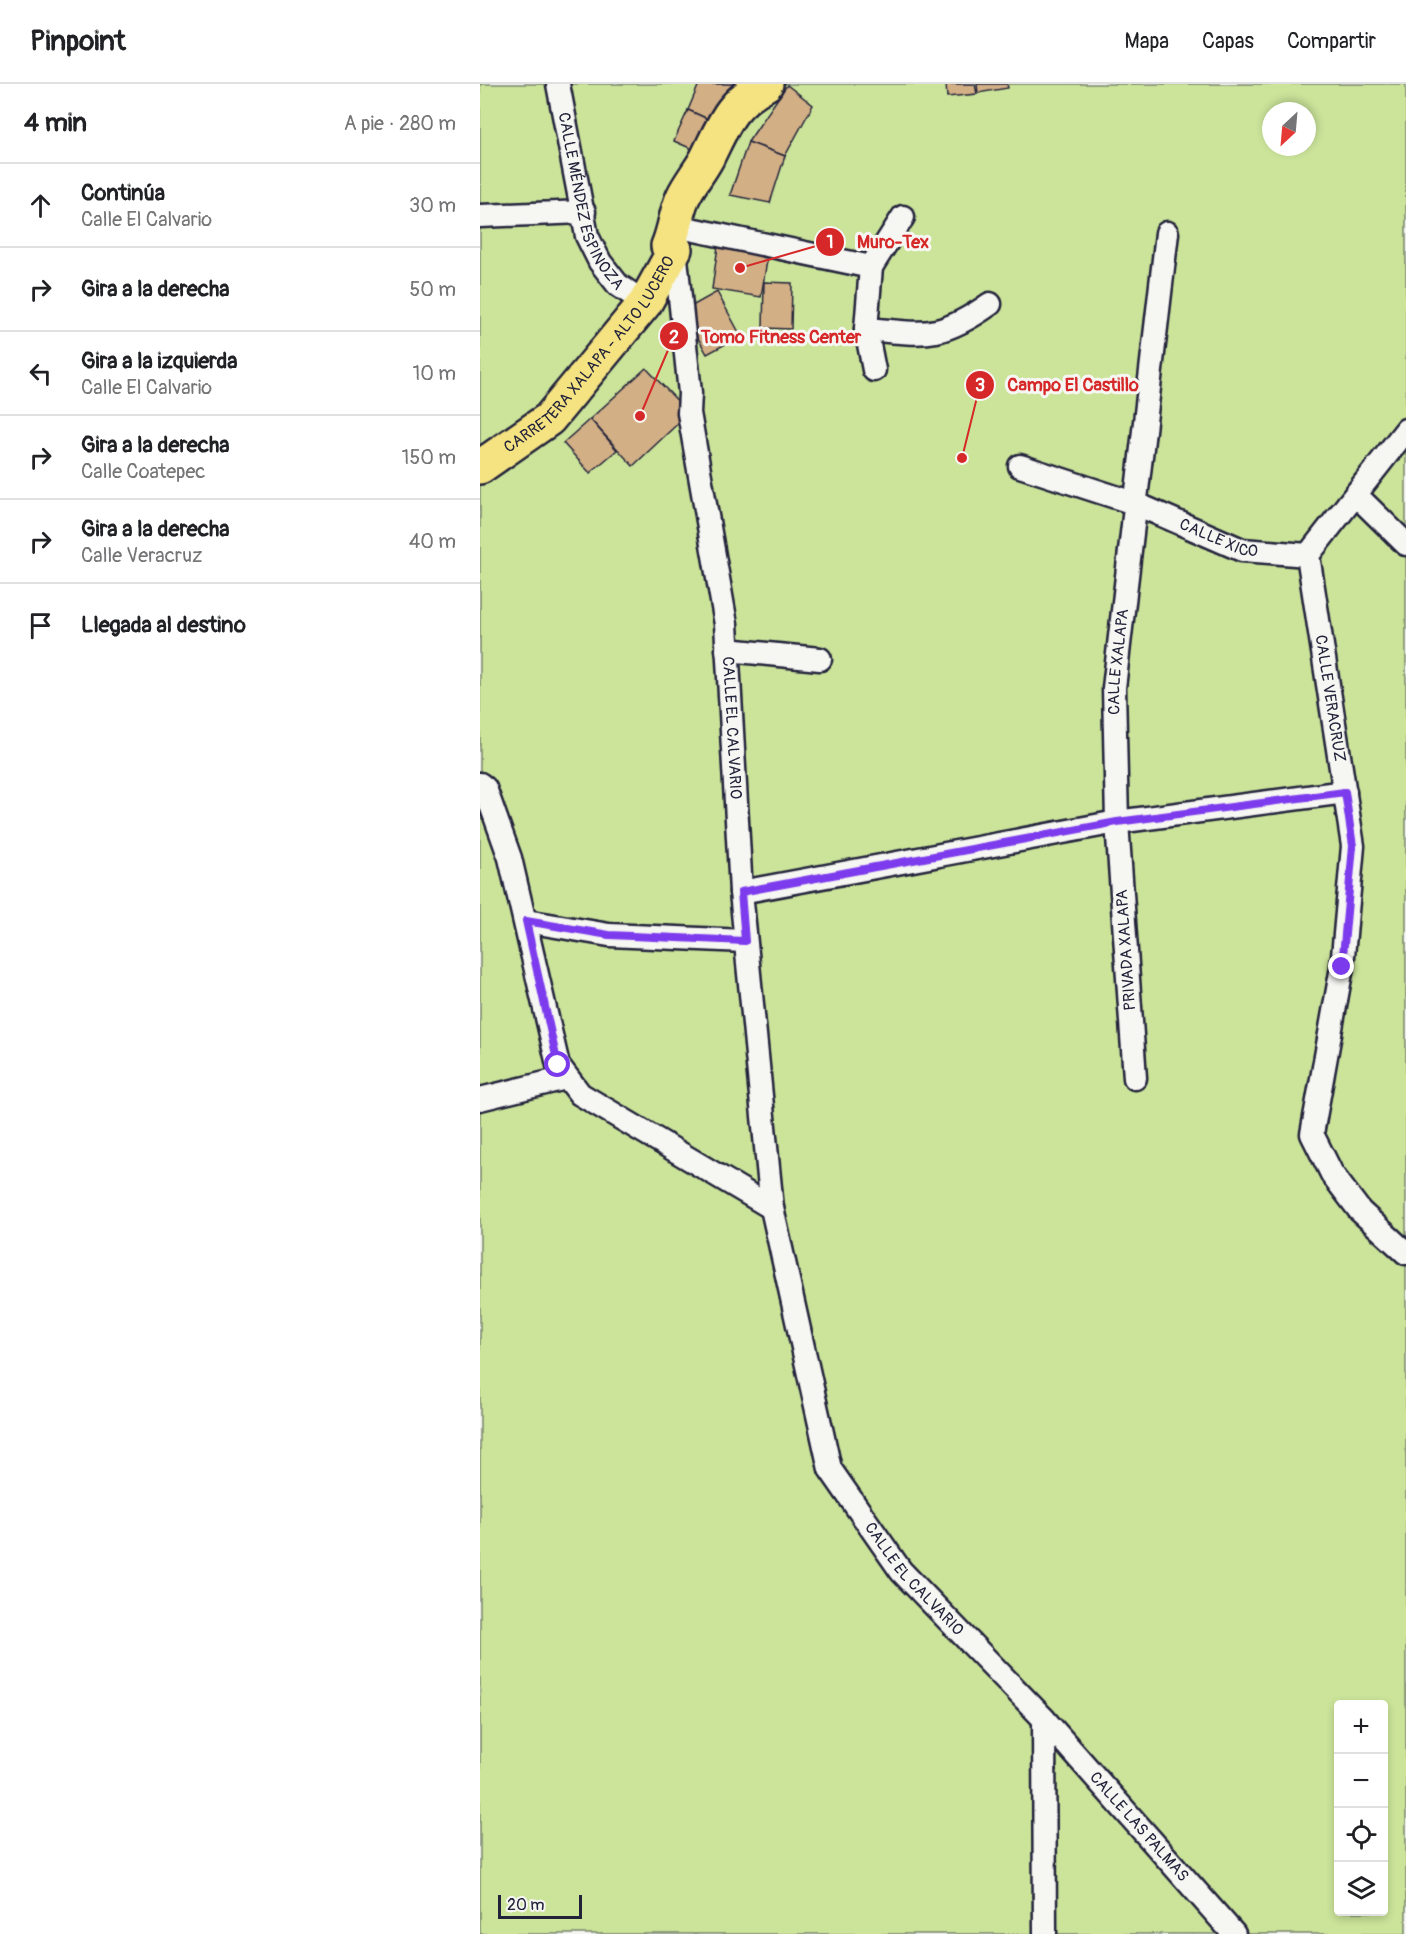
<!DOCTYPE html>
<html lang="es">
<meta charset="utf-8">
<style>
body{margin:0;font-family:Pangolin,sans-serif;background:#f2f2f2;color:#202124}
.controls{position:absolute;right:18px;bottom:18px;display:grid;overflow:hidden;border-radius:6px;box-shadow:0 3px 9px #0003}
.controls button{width:54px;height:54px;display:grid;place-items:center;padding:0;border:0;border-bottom:2px solid #e0e0e0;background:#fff;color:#202124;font:30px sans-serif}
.compass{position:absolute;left:782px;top:18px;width:54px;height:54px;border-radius:50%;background:#fff;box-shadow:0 3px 9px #0003;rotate:206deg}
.scale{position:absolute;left:18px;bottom:15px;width:84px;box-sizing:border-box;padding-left:6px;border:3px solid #22223b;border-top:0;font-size:16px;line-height:21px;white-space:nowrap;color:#22223b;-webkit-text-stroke:4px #f6f6f2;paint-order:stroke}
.stop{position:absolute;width:18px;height:18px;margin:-14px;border:4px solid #7c3aed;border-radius:50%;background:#fff}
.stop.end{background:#7c3aed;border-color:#fff;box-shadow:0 2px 6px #0008}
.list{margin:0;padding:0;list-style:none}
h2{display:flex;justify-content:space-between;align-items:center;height:78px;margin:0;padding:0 24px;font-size:26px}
h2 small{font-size:20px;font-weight:400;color:#757577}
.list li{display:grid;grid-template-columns:39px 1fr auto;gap:18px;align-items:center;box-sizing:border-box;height:84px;padding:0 24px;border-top:2px solid #e0e0e0}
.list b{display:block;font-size:22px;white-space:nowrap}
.list p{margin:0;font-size:20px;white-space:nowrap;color:#757577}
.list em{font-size:20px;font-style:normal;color:#757577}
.icon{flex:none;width:33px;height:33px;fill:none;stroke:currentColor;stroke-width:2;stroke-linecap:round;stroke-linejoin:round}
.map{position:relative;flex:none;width:926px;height:1850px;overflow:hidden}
header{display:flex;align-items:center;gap:36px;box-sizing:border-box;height:84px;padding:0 30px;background:#fff;border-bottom:2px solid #e0e0e0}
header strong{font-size:28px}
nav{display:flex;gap:33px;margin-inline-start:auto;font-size:21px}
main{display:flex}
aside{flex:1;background:#fff}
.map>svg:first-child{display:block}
.green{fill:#cbe49a;stroke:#76836a;stroke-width:1.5;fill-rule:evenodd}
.building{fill:#d2af85;stroke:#22223b;stroke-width:1.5}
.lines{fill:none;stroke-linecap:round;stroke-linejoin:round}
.minor-casing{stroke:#22223b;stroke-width:27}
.primary-casing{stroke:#22223b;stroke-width:38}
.minor{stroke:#f6f6f2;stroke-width:22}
.primary{stroke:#f5e382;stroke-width:33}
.route{stroke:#7c3aed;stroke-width:8}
.labels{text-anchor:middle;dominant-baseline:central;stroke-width:6;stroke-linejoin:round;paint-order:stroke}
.street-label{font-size:16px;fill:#22223b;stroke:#f6f6f2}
.leader{fill:none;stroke:#d62828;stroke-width:2}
.callout-dot{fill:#d62828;stroke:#f6f6f2;stroke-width:2}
.mark-label{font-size:18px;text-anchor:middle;font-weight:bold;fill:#fff}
.callout-label{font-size:18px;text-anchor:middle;font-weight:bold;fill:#d62828;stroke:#f6f6f2;stroke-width:6;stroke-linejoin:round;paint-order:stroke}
</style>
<header>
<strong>Pinpoint</strong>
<nav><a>Mapa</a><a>Capas</a><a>Compartir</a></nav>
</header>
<main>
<aside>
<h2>4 min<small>A pie · 280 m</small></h2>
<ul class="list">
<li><svg class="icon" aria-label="ahead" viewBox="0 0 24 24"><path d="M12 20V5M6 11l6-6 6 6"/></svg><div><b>Continúa</b><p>Calle El Calvario</p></div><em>30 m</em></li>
<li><svg class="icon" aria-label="right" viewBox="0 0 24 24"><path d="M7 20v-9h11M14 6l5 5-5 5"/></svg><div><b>Gira a la derecha</b></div><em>50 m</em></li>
<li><svg class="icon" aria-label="left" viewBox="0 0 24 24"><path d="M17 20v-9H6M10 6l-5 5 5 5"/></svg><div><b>Gira a la izquierda</b><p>Calle El Calvario</p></div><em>10 m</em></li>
<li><svg class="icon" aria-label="right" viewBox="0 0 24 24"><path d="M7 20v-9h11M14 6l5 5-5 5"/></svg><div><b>Gira a la derecha</b><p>Calle Coatepec</p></div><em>150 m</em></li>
<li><svg class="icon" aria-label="right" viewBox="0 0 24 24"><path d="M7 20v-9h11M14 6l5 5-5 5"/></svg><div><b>Gira a la derecha</b><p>Calle Veracruz</p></div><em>40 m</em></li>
<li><svg class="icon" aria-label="arrive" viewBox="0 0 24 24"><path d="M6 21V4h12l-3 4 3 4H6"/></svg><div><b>Llegada al destino</b></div></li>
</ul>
</aside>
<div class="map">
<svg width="926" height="1850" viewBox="0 0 926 1850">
<rect width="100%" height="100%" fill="#f6f6f2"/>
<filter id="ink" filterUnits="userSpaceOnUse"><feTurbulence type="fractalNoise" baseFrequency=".0167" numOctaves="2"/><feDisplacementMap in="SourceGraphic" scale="12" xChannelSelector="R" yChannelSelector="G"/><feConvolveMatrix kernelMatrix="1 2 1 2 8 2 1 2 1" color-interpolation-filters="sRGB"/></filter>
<g filter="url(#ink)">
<path class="green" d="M0,0H926V1850H0ZM791,27H827V63H791ZM858,1620H904V1828H858Z"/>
<g class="building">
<path d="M219,0H257L241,41L208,26Z"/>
<path d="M466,0H495L497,10L467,13Z"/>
<path d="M497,0H527L528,4L498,9Z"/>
<path d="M307,1L333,21L305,72L268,58Z"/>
<path d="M208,26L241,41L228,72L194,57Z"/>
<path d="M268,58L305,72L290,119L250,111Z"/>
<path d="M238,162L288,170L281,213L232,205Z"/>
<path d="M284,198L312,199L311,245L283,244Z"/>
<path d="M237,208L261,252L227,270L203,227Z"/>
<path d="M166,284L209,329L153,382L110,335Z"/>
<path d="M110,335L137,366L110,389L83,359Z"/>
</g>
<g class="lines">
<defs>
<g id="minor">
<path id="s1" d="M78,0L107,152L120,178L138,201L165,219"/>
<path d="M0,132L104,128"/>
<path d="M196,142L391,183L386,245L394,286"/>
<path id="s2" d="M195,165L210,309L209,329L246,540L261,808L292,1124L350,1385L421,1487L564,1635L754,1850"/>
<path d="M391,183L423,133"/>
<path d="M386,245C445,250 459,256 510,220"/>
<path id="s3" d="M926,346L828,471L873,762L862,883L832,1050L852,1090L880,1127L926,1169"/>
<path id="s4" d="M540,382L654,419L762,466L828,471"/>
<path d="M876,411L926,460"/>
<path d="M247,566L340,575"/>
<path d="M0,700L5,704L30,774L78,981L100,1010L292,1124"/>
<path d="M261,808L637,738L865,708"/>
<path d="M46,837L129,851L265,857"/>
<path id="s5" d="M655,994L637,738L634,604L687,149"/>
<path d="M0,1015L86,994"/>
<path d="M564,1635L565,1850"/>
</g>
<g id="primary">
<path id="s6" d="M0,383L69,335L165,219L195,165L188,162C195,146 196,128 203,113C209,100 220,87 227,74C244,40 250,19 286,0"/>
</g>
</defs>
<use href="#minor" class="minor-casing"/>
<use href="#primary" class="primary-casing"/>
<use href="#minor" class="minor"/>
<use href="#primary" class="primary"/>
</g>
</g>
<g class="lines" filter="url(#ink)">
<path class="route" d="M78,981L46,837L129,851L265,857L261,808L637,738L865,708L873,762L862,883"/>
</g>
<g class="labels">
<g class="street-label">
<text stroke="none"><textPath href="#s1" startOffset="123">CALLE MÉNDEZ ESPINOZA</textPath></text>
<text stroke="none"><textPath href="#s6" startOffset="159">CARRETERA XALAPA - ALTO LUCERO</textPath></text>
<text stroke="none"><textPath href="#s4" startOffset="212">CALLE XICO</textPath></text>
<text stroke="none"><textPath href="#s5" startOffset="417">CALLE XALAPA</textPath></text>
<text stroke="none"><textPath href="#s3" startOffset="304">CALLE VERACRUZ</textPath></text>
<text stroke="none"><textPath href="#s2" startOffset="483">CALLE EL CALVARIO</textPath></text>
<text transform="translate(646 866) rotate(-94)">PRIVADA XALAPA</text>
<text stroke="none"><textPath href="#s2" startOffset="1371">CALLE EL CALVARIO</textPath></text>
<text stroke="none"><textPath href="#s2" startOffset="1706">CALLE LAS PALMAS</textPath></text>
</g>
</g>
<path class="leader" d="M260 184L350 158M160 332L194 252M482 374L500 301"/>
<g class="callout-dot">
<circle cx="260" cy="184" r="6"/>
<circle cx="160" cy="332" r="6"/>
<circle cx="482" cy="374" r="6"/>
<circle cx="350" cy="158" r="15"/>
<circle cx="194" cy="252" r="15"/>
<circle cx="500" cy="301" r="15"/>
</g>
<g class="mark-label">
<text x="350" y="164">1</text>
<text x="194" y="259">2</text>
<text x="500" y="307">3</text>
</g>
<g class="callout-label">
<text x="413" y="164">Muro-Tex</text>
<text x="301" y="259">Tomo Fitness Center</text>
<text x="593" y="307">Campo El Castillo</text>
</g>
</svg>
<div class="controls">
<button>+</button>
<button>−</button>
<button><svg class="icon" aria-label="locate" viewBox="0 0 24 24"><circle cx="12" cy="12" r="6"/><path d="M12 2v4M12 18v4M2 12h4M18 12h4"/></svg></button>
<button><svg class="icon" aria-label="layers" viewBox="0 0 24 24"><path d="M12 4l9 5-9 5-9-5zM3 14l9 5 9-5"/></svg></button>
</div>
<svg class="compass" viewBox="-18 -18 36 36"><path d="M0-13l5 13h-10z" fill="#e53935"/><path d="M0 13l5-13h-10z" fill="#757577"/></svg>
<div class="scale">20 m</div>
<div class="stop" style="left:78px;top:981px"></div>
<div class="stop end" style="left:862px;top:883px"></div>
</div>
</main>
